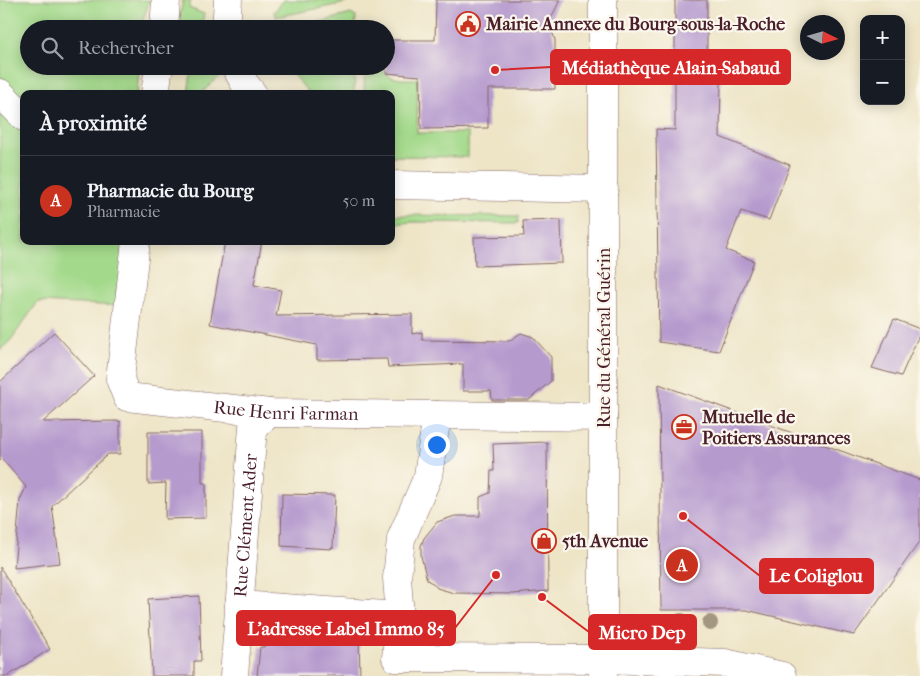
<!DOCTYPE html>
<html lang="fr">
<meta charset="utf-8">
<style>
body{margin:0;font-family:"IM FELL French Canon",serif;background:#20242c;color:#f1f3f6}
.controls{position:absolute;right:15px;top:15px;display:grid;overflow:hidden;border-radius:10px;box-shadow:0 2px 12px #0003}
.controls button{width:45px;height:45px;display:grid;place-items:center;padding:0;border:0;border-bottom:1px solid #363941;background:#171b24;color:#f1f3f6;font:25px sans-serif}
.compass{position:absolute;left:800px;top:15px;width:45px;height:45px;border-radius:50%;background:#171b24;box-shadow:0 2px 12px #0003;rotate:95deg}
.you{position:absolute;left:436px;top:444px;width:18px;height:18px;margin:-12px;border:4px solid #fff;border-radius:50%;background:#1a73e8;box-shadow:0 0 0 8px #1a73e833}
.badge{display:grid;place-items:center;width:32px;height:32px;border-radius:50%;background:#c8321e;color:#fff;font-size:16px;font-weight:700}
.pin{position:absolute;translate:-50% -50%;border:2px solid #fff;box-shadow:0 1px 5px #0006}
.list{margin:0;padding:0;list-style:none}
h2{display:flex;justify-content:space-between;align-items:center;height:65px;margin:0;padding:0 20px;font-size:21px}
h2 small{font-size:16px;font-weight:400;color:#9ea1a6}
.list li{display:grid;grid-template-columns:32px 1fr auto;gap:15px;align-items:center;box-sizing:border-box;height:90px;padding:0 20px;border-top:1px solid #363941}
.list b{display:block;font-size:19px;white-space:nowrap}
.list p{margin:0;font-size:16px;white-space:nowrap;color:#9ea1a6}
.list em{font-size:16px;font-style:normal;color:#9ea1a6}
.icon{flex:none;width:28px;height:28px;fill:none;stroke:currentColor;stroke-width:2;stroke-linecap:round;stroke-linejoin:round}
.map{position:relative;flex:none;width:920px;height:676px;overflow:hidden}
.search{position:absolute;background:#171b24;box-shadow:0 2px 12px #0003;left:20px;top:20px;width:375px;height:55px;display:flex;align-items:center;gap:12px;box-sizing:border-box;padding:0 18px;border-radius:28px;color:#9ea1a6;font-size:19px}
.panel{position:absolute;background:#171b24;box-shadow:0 2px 12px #0003;left:20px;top:90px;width:375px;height:155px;border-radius:10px}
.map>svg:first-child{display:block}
.green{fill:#a3d98a;stroke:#767c5a}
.building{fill:#b59ace}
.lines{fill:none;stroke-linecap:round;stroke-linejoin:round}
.minor-casing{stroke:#836462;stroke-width:29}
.major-casing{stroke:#836462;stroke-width:29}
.minor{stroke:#fff;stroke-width:28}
.major{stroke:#fff;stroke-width:28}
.tree{fill:#a39781}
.labels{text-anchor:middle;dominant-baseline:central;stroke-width:4.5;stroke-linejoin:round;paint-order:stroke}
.poi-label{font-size:18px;font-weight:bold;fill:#4a1f2b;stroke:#fbf7ec;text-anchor:start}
.street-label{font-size:18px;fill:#4a1f2b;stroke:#fbf7ec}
.leader{fill:none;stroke:#d62828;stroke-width:2}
.callout-dot{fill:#d62828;stroke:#fbf7ec;stroke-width:2}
.callout{fill:#d62828;stroke:#d62828;stroke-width:2}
.callout-label{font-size:19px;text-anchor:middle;font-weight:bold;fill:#fff}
</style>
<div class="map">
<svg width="920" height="676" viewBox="0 0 920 676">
<rect width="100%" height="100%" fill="#fbf7ec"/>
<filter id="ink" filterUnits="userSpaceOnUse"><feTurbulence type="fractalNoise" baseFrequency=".02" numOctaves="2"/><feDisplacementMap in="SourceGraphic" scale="10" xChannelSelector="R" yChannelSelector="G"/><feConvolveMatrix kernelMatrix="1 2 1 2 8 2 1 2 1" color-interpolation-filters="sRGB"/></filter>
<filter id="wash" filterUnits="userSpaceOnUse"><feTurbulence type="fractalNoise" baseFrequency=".0096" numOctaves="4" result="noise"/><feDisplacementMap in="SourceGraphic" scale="20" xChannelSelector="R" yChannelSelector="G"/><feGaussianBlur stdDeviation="1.12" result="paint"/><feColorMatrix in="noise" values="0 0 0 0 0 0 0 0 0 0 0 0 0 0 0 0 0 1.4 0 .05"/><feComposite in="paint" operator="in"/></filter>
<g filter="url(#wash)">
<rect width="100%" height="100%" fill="#eee5c7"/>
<g class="green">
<path d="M0,0H150L142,22L141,29H29V66H139L137,94H24V241H127L122,306L38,302L10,341L0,350Z"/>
<path d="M183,0H191L189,8L204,14L201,28L179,20Z"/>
<path d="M284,0H347L346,3L276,17L274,12Z"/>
<path d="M351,14L356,17L355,29H295Z"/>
<path d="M192,66H216L221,74L201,94H188Z"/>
<path d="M289,66H355L354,94H310L295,77Z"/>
<path d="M365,66H378C390,81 400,79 418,79L417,133H468V157L391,156V94H364Z"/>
<path d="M391,215L519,216L518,223L413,222L391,224Z"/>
</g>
<g id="blocks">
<g class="building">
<path d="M436,0H560L549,22L555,40V89H488V128L421,129L420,76L386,73V40H435Z"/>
<path d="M675,0H707V80L721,81L720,137L790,165L769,220L741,211L726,250L754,261L719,351L659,342L656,129L675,130Z"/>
<path d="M561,220L562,263L475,266L474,237L524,236L523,221Z"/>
<path d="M225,241H262L254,285L281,290L276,316L412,314V334L422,332V340L509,341L521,333L533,337L551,357V381L529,400H492L491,391H463V364L388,367L387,359L317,360V345L210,324Z"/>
<path d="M894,319L920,329V333L901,376L872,368Z"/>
<path d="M54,332L94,376L43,422L120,421V454H108L52,506L60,563L14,568L20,500L26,487L2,459L0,461V382Z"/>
<path d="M659,384L920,480V541L854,635L746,610H661Z"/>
<path d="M148,432H202V483H206V518L165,519L166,483L148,484Z"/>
<path d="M547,442L548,591L513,594L454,593L437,588L434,584L427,580L421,556V546L424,538L437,522L455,516H480V497L490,493L491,471H494L493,444Z"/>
<path d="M282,494L335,495L333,548L331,547V549L281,546Z"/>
<path d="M0,567L50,649L8,676H0Z"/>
<path d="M199,596L201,661H194V676H152L148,599Z"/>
<path d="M287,626L359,635L360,676H257L260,647H264L271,634L274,630L279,628Z"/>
</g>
</g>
</g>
<g filter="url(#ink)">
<use href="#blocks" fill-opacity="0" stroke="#836462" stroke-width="1"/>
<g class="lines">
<defs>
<g id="minor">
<path d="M164,29L166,0"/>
<path d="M226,29L228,0"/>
<path d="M235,66L245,84L253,94"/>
<path d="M0,93L24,117"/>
<path d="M155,94L159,66"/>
<path d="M391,185L604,189"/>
<path id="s1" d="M136,241L120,379L127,397L270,413L603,417"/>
<path d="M437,415L428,476L401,539L397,578L400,616L396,658L603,659L725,663L782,676"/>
<path d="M239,605L400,616"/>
<path id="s2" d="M234,676L253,427L270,413"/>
</g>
<path id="major" d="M603,0V676"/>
</defs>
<use href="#minor" class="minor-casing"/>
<use href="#major" class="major-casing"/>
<use href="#minor" class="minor"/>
<use href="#major" class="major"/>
</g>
<g class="tree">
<circle cx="681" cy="621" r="8"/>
<circle cx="710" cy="623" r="8"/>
</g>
</g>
<defs>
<symbol id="civic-ring" viewBox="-11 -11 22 22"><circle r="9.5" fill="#fbf7ec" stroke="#c8321e" stroke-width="1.5"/><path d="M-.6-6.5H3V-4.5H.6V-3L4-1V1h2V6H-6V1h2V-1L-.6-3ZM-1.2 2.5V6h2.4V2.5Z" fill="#c8321e"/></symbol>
<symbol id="office-ring" viewBox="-11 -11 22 22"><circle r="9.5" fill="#fbf7ec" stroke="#c8321e" stroke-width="1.5"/><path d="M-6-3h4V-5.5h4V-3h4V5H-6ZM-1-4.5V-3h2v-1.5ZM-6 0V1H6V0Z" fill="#c8321e"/></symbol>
<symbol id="shop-ring" viewBox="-11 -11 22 22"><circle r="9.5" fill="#fbf7ec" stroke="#c8321e" stroke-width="1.5"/><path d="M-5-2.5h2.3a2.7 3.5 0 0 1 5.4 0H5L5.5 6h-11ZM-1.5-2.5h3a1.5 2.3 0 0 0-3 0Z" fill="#c8321e"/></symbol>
</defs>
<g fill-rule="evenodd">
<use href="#civic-ring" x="454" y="10" width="28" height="28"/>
<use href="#office-ring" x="670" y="413" width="28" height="28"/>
<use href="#shop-ring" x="530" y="527" width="28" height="28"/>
</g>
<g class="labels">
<g class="poi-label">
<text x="486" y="24">Mairie Annexe du Bourg-sous-la-Roche</text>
<text x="702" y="417">Mutuelle de<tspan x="702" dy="21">Poitiers Assurances</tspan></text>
<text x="562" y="541">5th Avenue</text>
</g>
<g class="street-label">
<text transform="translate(604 338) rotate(-90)">Rue du Général Guérin</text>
<text stroke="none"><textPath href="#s1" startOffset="318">Rue Henri Farman</textPath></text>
<text stroke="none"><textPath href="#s2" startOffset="151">Rue Clément Ader</textPath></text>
</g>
</g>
<path class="leader" d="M495 70L551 67M683 516L760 576M496 575L455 628M542 597L589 632"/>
<g class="callout-dot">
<circle cx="495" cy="70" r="5"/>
<circle cx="683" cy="516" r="5"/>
<circle cx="496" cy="575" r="5"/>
<circle cx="542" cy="597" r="5"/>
</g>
<g class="callout">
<rect x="551" y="50" width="239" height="34" rx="5"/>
<rect x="760" y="559" width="113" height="34" rx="5"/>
<rect x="237" y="611" width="218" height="34" rx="5"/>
<rect x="589" y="615" width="107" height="34" rx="5"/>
</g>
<g class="callout-label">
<text x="671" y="74">Médiathèque Alain-Sabaud</text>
<text x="816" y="582">Le Coliglou</text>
<text x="346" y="635">L'adresse Label Immo 85</text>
<text x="642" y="639">Micro Dep</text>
</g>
</svg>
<div class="controls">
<button>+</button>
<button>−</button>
</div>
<svg class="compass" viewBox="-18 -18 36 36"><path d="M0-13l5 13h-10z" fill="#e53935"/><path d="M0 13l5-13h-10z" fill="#9ea1a6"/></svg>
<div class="you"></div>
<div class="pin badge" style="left:682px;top:565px">A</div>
<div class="search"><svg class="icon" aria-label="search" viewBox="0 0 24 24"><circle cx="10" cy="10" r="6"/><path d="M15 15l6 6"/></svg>Rechercher</div>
<section class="panel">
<h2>À proximité<small></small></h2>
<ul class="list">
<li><span class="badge">A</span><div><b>Pharmacie du Bourg</b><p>Pharmacie</p></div><em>50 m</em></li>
</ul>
</section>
</div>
